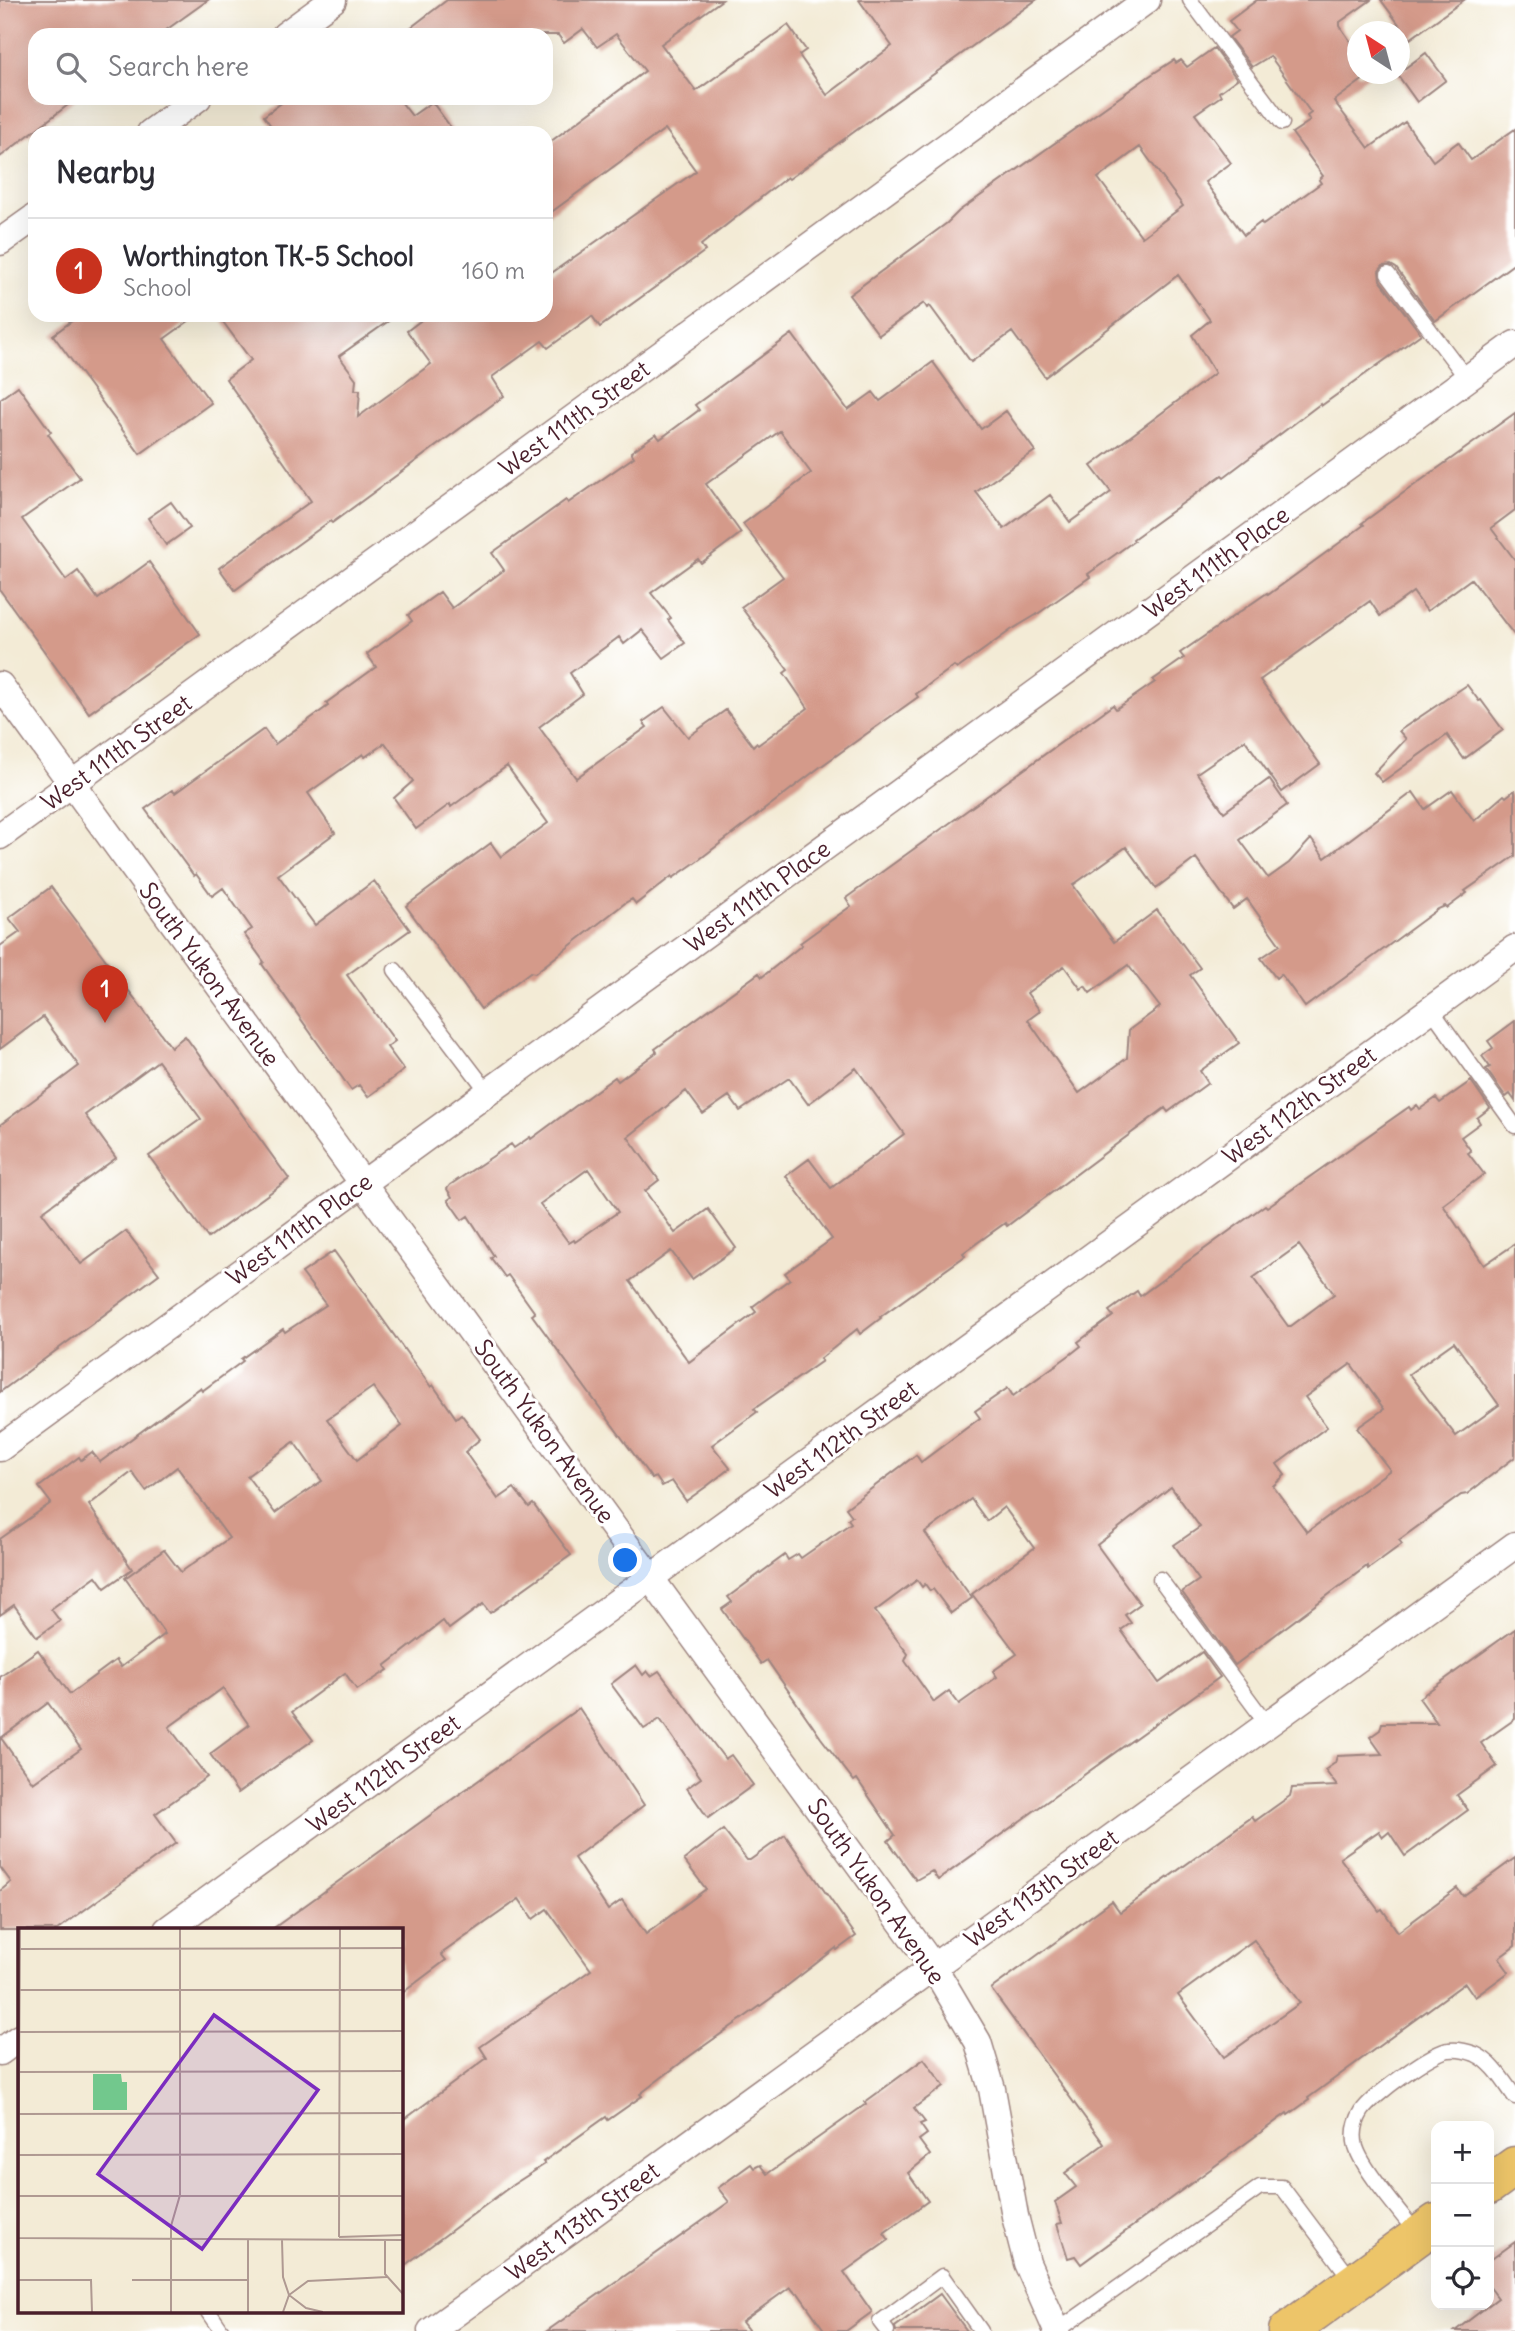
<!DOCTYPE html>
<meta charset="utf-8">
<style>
body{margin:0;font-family:Delius,sans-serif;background:#f7f7f7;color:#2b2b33}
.controls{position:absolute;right:21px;bottom:21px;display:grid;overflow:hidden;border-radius:14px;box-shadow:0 7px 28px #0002}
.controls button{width:63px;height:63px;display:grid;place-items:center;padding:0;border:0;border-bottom:2px solid #e1e1e2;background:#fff;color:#2b2b33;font:35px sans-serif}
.compass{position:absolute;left:1347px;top:21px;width:63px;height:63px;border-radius:50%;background:#fff;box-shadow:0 7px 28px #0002;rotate:324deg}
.you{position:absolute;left:626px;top:1561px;width:24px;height:24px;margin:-18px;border:5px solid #fff;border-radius:50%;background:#1a73e8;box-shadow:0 0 0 10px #1a73e833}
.badge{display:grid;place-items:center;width:46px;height:46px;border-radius:50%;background:#c8321e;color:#fff;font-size:23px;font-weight:700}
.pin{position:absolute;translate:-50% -58px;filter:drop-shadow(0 2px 4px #0008)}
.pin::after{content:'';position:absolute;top:37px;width:24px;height:21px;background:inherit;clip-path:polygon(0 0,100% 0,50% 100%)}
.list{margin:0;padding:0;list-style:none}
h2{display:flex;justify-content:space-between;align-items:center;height:91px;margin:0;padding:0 28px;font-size:30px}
h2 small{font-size:23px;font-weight:400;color:#7c7c81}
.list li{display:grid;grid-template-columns:46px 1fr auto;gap:21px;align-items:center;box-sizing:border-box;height:105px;padding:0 28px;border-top:2px solid #e1e1e2}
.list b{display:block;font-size:26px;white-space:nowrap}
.list p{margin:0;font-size:23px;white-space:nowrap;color:#7c7c81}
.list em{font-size:23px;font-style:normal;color:#7c7c81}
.icon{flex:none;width:38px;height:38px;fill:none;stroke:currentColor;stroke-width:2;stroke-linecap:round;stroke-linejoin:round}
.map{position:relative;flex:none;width:1515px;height:2331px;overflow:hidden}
.search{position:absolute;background:#fff;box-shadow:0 7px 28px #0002;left:28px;top:28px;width:525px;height:77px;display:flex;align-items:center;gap:18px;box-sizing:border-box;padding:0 24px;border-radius:21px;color:#7c7c81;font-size:26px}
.panel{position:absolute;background:#fff;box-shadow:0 7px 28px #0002;left:28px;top:126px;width:525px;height:196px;border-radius:21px}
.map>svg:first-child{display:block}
.building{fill:#d49a8a;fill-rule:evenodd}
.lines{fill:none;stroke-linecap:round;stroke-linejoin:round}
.service-casing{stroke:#9e8580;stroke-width:17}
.minor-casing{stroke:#9e8580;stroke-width:29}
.primary-casing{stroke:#9e8580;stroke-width:41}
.service{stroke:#fff;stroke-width:14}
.minor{stroke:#fff;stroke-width:26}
.primary{stroke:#edc569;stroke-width:38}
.labels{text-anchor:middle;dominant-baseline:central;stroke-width:6;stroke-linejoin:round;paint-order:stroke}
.street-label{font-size:24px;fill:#4a1f2b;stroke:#fff}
.inset-road{fill:none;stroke:#af9992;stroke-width:2}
.view{fill:#7b2cbf;fill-opacity:0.15;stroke:#7b2cbf;stroke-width:3.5}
.inset-edge{fill:none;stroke:#4a1f2b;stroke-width:3.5}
</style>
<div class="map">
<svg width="1515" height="2331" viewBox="0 0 1515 2331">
<rect width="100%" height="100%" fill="#fff"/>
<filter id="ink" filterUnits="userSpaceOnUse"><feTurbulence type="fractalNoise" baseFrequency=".0143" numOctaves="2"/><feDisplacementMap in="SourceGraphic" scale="14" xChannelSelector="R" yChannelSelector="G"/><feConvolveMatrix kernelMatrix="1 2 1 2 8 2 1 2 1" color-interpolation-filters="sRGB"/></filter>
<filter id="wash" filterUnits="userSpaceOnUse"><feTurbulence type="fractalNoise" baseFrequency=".00686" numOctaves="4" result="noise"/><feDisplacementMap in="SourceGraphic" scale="28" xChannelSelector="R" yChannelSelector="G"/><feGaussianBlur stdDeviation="1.57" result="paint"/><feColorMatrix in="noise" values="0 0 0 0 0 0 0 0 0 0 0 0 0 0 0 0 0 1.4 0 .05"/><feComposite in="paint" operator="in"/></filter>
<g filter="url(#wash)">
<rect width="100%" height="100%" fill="#f3ebd6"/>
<g id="blocks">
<g class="building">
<path d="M0,0H208L159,35H35V98H77L0,157Z"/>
<path d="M447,0H722L661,44L696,91L788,25L806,50L799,55L827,95L892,46L859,0H1036L789,179L787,177L701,245L705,251L600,327L592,316L548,348L542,341L492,377L504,396L332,523L330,521L235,590L219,568L311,501L226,379L251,360L218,315H397L339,356L356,379L355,390H360L358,417L431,364L407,331L428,315H546V277L696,171L665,129L546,216V145L645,71L616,34L597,47L583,29L564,43L558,35H401Z"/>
<path d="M1257,0H1371L1340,22V26L1357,51V74H1366L1368,76L1334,101L1369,148L1405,122L1433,161L1458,142L1471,160L1515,129V263L1435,321L1396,268L1391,265L1383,266L1379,271L1380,280L1421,334L1321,406L1320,404L1224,477L1222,475L1133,539L1134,541L1088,574L1090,577L1036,615L1011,630L957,669L954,666L916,694L918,697L820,767L696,862L673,878L672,876L636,904L632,899L625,903L535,973L530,972L481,1009L406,906L491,843L501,857L548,823L507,766L451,807L450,804L416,829L394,798L413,781L385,743L365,757L363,754L308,793L335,833L278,875L315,925L374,881L410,930L347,975L395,1041L387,1047L404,1070L368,1097L359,1085L351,1090L262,964L264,962L244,934L252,929L223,888L212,896L196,874L194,876L145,809L172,790L175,793L264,729L275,744L328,706L326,703L376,667L367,654L412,621L408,615L440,592L452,608L504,570L492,553L566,500L568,503L634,457L631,452L656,434L660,439L699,410L695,405L792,334L848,410L873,392L880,401L933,362L981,429L1006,411L1035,451L976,492L1004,529L1050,495L1070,522L1111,492L1091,466L1215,373L1192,335L1210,320L1178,275L1045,377L1012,332L971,362L930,306L927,308L924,303L879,335L849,295L947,223L959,211L1148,77L1174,60L1176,63L1181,60L1187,67L1214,48L1237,79L1219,92L1221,96L1195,114L1231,163L1205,182L1244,235L1261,222L1263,225L1321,183L1319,180L1323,176L1292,133L1310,121L1307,116L1311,113L1270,56L1252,67L1229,37L1237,31L1229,21ZM1140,147L1183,206L1142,237L1098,178ZM780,431L811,473L743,524L783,577L741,607L788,670L784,673L808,708L758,745L756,743L753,746L726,710L688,737L664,707L643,722L647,727L576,778L539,727L583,694L570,673L619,637L624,644L642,630L664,658L685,643L668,620L671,618L651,593L698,559L701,563L741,533L706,484Z"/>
<path d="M1381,0H1464L1410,39Z"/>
<path d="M1426,53L1446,80L1417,102L1397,74Z"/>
<path d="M288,98H398L412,116L432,102L455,133H276L264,116Z"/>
<path d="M80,315H197L164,339L211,403L140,454L53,335Z"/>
<path d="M18,386L51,432L48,434L80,478L22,519L66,580L78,571L98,599L149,562L200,634L89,713L0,590V399Z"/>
<path d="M1515,413V510L1491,528L1515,560V636L1471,579L1427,611L1413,592L1380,616L1370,601L1260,680L1320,764L1282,792L1245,740L1197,773L1224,812L1269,779L1287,805L1240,840L1268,878L1289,863L1311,839L1325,858L1413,792L1425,809L1452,790L1474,821L1504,795L1506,797L1515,790V856L1465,891L1467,893L1447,908L1445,906L1438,909L1305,1007L1281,974L1276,978L1261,958L1280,945L1247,899L1233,909L1196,858L1156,888L1126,847L1073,885L1114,942L1157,910L1200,968L1190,975L1239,1043L1200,1071L1208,1083L1168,1112L1165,1108L1007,1226L1005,1223L963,1253L965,1256L880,1317L881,1318L860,1334L857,1329L820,1359L822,1361L754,1409L757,1412L712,1445L730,1468L707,1486L686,1501L672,1481L662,1486L656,1477L652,1479L532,1315L535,1313L508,1275L505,1277L491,1258L494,1256L468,1216L462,1220L448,1200L452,1197L447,1189L450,1185L511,1144L514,1148L530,1137L531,1139L615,1077L618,1081L657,1052L655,1049L759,973L762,977L802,945L800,943L851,906L846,898L1113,705L1116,709L1155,682L1153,680L1184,658L1180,653L1267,593L1268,595L1364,525L1362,523L1395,499ZM1128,965L1160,1007L1129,1030L1127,1058L1079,1093L1028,1020L1040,1011L1027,993L1064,966L1081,989L1085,986L1090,993ZM856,1068L904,1134L831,1188L809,1159L786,1176L832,1239L785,1273L790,1279L752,1307L756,1312L689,1362L630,1281L671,1251L692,1279L736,1248L708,1209L675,1233L645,1191L659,1180L628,1137L686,1091L703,1114L729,1096L740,1111L789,1078L808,1104ZM588,1169L618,1212L575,1242L574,1240L569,1243L540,1204Z"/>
<path d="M171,502L190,528L166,545L148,518Z"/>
<path d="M1467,685L1479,701L1481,700L1503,730L1464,759L1447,735L1382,782L1374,773L1406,739L1399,731Z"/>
<path d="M51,887L171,1047L185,1036L289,1179L208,1238L149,1156L201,1119L158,1061L85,1115L116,1158L42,1212L81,1264L126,1231L159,1274L0,1392V1125L79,1066L43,1017L0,1049V946L20,932L9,918Z"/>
<path d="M1515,1021V1101L1510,1094L1506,1097L1486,1069L1490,1067L1482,1056L1493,1048L1488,1041Z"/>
<path d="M1471,1081L1490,1108L1477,1118L1480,1123L1461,1137L1471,1151L1468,1153L1484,1174L1443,1205L1484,1265L1515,1244V1457L1467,1494L1461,1495L1399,1540L1402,1544L1368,1569L1367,1566L1235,1665L1182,1592L1199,1580L1174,1545L1200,1527L1171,1487L1097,1545L1140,1604L1125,1615L1131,1623L1121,1630L1159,1683L1202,1652L1220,1677L938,1880L932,1871L916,1880L888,1841L895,1835L857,1779L854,1781L821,1738L767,1660L761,1664L722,1609L732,1602L728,1597L785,1555L788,1560L798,1554L801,1558L851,1523L848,1519L852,1516L846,1508L916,1455L921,1462L980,1418L975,1411L1008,1388L1013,1396L1071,1354L1081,1346L1078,1342L1113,1316L1109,1311L1137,1291L1140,1296L1265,1205L1267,1207L1409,1107L1411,1110L1417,1105L1420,1109L1436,1098L1440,1103ZM1299,1245L1334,1294L1291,1326H1288L1253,1278ZM1454,1342L1499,1405L1456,1436L1409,1374ZM1351,1364L1384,1409L1357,1428L1390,1470L1307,1532L1273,1486L1285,1475L1277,1464L1327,1427L1305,1397ZM971,1499L987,1521L1004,1507L1034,1548L972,1594L1017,1654L993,1671L997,1677L959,1704L949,1691L934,1702L905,1661L908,1654L875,1611L917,1580L922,1587L925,1584L930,1591L933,1589L951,1613L972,1598L925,1533Z"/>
<path d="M334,1251L431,1387L433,1385L456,1418L461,1414L480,1439L465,1452L498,1499L514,1488L529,1507L533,1504L571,1555L490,1613L483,1604L449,1629L443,1621L385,1666L388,1670L357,1690L345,1673L292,1712L313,1740L238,1793L210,1754L249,1725L223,1688L169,1727L207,1777L155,1814L176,1843L57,1930H0V1891L11,1882L0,1867V1677L38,1650L70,1694L116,1660L121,1667L165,1634L125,1578L164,1550L181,1572L229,1538L177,1467L146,1491L132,1472L89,1505L132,1569L105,1588L96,1576L51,1609L60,1621L37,1637L14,1605L0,1615V1539L51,1503L39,1487L79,1457L81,1460L92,1452L100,1462L200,1388L202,1391L243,1361L241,1359L283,1329L285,1332L326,1305L302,1273ZM373,1387L402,1426L357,1460L327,1419ZM294,1442L322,1481L275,1513L247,1476ZM48,1703L81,1749L33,1783L1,1738Z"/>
<path d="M1515,1629V1719L1481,1743L1497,1766L1457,1795L1468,1810L1405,1856L1389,1832L1383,1837L1379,1831L1340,1858L1379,1911L1382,1909L1398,1932L1457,1888L1463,1896L1515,1858V1946L1499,1958L1509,1972L1475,1997L1465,1983L1308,2098L1309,2100L1288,2115L1287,2113L1081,2264L1075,2256L1068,2258L1057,2224L1062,2223L1055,2202L1076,2187L1065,2173L1104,2144L991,1989L1112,1901L1120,1912L1252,1817L1255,1821L1290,1796L1292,1788L1337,1786L1325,1770L1335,1763L1337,1756L1382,1754L1370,1737L1380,1730L1382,1723H1437L1419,1698ZM1254,1940L1300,2003L1224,2057L1178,1995Z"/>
<path d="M636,1665L643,1675L647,1671L651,1676L659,1671L725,1759L731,1755L753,1785L708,1818L687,1788L701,1778L660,1719L644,1729L611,1684Z"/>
<path d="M579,1708L644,1805L574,1858L608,1910L622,1900L646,1934L706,1889L684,1860L723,1830L747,1860H750L785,1835L856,1936L837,1950L836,1948L770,1999L687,2058L640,2094L642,2096L608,2120L606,2117L543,2162L545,2164L511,2186L401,2268V2122L487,2058L480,2047L591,1970L547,1909L533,1919L519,1899L441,1954L446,1960L401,1994V1930H271Z"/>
<path d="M924,2059L944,2086L914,2108L925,2122L920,2124L927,2134L919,2140L930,2155L908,2173L928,2201L884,2233L889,2240L844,2272L872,2312L846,2331H825L798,2293L796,2294L790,2287L742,2322L749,2331H547L729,2202L718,2188L751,2164L754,2168L760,2165L767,2174L866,2104L865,2102Z"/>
<path d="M1515,2242V2331H1455L1498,2298L1489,2286V2261Z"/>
<path d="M940,2294L967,2331H896L895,2327Z"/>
</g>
</g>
</g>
<g filter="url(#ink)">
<use href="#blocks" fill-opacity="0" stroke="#9e8580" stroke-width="2"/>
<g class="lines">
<defs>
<g id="service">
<path d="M1190,0L1282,123"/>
<path d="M1388,274L1467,379"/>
<path d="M395,970L488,1092"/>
<path d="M1431,1009L1515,1126"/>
<path d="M1160,1579L1267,1724"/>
<path d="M1418,2235C1402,2214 1363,2170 1356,2147C1353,2135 1355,2122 1362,2111C1371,2097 1433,2051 1449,2050C1457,2049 1467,2051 1475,2054C1493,2062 1504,2082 1515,2097"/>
<path d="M209,2312L222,2331"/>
<path d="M887,2331L880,2322L942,2276L981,2331"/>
<path d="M1057,2331L1260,2187H1282L1354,2283"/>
</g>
<g id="minor">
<path d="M285,35L333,0"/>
<path d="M150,133L198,98"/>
<path d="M0,242L35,217"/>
<path d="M0,685L933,1966L978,2042L992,2089L1015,2216L1027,2263L1057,2331"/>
<path d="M0,836L1147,0"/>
<path d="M0,1448L1515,344"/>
<path d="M167,1930L1515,948"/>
<path d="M0,2052L19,2038"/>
<path d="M431,2331L1515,1545"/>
</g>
<g id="primary">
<path d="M1489,2185L1515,2166"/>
<path d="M1288,2331L1436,2223"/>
</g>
</defs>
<use href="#service" class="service-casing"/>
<use href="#minor" class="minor-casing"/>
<use href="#primary" class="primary-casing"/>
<use href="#service" class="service"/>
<use href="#minor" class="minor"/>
<use href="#primary" class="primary"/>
</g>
</g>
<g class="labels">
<g class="street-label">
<text transform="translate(574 418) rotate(-36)">West 111th Street</text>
<text transform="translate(1216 562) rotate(-36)">West 111th Place</text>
<text transform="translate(116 752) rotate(-36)">West 111th Street</text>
<text transform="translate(757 896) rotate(-36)">West 111th Place</text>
<text transform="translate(210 974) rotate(54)">South Yukon Avenue</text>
<text transform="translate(1299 1105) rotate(-36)">West 112th Street</text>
<text transform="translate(299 1229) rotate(-36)">West 111th Place</text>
<text transform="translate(545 1431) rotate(54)">South Yukon Avenue</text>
<text transform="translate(841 1439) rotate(-36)">West 112th Street</text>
<text transform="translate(383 1773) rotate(-36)">West 112th Street</text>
<text transform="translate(1041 1888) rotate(-36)">West 113th Street</text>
<text transform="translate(877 1891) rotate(55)">South Yukon Avenue</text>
<text transform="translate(582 2221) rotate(-36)">West 113th Street</text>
</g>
</g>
<g transform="translate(18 1928)">
<rect width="385" height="385" fill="#f3ebd6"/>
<path d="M75,146H103L104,154H109V182H75Z" fill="#72c88d"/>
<path class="inset-road" d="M0,21L385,20M0,62H385M0,104L385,103M0,144L385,143M0,186L385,185M0,227L385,226M0,268H385M321,309L322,1M321,309L385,307M0,310L2,1M0,310L385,312M230,312V384M264,312L265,349L271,367L288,380L305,384M367,312V346L385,366M0,352H73L74,384M114,352H230M153,384V298L162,267V1M265,384L271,367L290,353L369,349"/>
<path class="view" d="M196,87L300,162L184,321L80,246Z"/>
<rect width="385" height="385" class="inset-edge"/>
</g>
</svg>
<div class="controls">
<button>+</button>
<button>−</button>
<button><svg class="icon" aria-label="locate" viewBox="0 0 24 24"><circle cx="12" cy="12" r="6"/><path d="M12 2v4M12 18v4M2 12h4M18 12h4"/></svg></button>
</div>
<svg class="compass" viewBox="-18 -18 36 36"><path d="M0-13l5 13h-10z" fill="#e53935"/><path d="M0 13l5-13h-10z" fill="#7c7c81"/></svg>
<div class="you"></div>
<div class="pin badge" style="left:105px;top:1023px">1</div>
<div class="search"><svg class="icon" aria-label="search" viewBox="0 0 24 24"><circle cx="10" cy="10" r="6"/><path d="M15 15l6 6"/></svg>Search here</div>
<section class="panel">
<h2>Nearby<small></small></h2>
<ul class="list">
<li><span class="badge">1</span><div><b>Worthington TK-5 School</b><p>School</p></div><em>160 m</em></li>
</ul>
</section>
</div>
